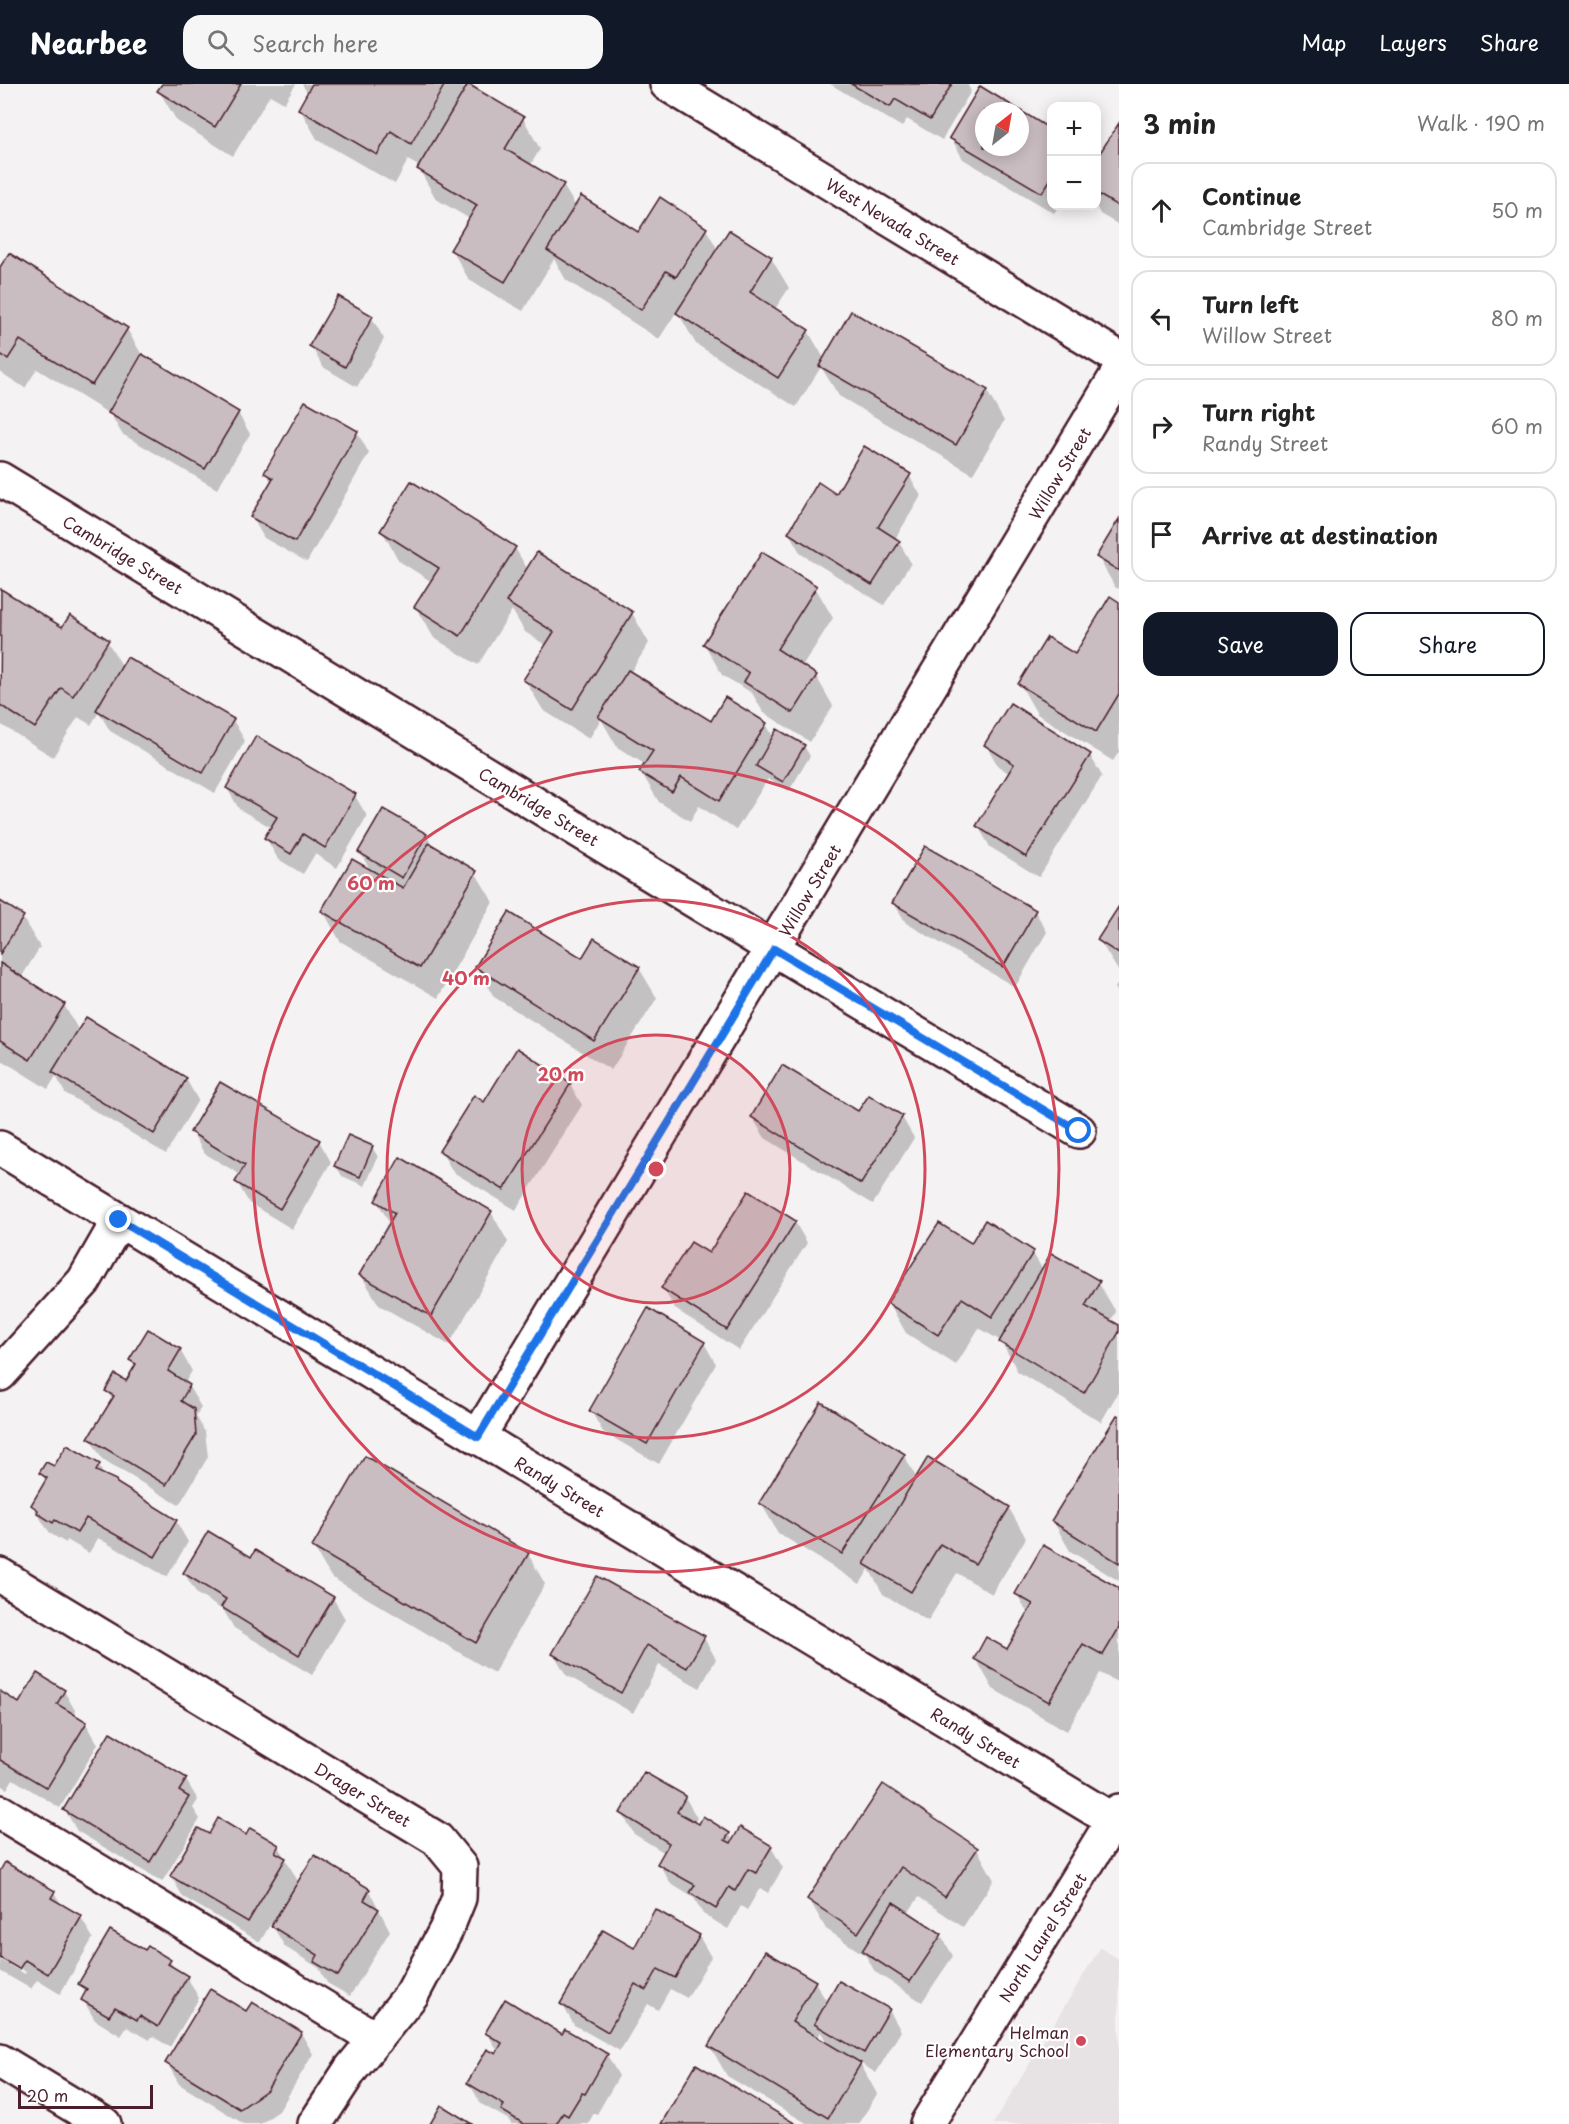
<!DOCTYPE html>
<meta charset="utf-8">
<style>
body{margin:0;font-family:"Playpen Sans",sans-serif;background:#f6f6f6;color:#222}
.controls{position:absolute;right:18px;top:18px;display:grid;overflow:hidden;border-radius:12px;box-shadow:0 3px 15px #0003}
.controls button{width:54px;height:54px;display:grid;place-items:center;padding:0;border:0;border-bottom:2px solid #e0e0e0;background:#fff;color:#222;font:30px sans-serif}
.compass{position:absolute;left:975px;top:18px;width:54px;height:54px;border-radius:50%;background:#fff;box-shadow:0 3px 15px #0003;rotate:31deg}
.scale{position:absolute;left:18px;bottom:15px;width:135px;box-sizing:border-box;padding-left:6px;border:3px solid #4a1f2b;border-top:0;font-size:16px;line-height:21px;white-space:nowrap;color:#4a1f2b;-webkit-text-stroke:4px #fff;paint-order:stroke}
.stop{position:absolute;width:18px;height:18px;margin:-14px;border:4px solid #1a73e8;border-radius:50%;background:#fff}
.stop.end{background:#1a73e8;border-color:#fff;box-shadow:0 2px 6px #0008}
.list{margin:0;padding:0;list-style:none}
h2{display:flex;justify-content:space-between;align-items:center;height:78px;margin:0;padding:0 24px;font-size:26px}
h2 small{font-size:20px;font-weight:400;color:#767676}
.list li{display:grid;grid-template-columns:39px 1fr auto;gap:18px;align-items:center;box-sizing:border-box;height:96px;margin:0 12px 12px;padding:0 12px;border:2px solid #e0e0e0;border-radius:18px}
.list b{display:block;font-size:22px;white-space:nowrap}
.list p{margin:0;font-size:20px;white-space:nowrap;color:#767676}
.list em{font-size:20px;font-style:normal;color:#767676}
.actions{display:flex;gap:12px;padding:18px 24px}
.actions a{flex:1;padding:14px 0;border:2px solid #111827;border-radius:18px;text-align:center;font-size:21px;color:#111827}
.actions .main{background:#111827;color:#fff}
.icon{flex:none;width:33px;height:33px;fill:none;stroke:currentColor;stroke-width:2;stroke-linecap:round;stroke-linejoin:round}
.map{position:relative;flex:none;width:1119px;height:2040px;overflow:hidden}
header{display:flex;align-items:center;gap:36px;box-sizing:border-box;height:84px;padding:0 30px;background:#111827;color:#fff}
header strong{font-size:28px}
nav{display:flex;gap:33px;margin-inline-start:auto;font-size:21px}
.search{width:420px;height:54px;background:#f6f6f6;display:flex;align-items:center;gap:15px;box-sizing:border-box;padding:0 21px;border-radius:18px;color:#767676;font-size:22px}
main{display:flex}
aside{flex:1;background:#fff}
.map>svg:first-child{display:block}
.built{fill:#e7e2e3}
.shadow{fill:#0003;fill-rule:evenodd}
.building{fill:#cabdc1;stroke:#4a1f2b;stroke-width:1.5;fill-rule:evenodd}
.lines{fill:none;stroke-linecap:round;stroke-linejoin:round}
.minor-casing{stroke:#4a1f2b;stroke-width:38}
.minor{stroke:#fff;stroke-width:33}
.route{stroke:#1a73e8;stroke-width:8}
.ring{fill:none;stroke:#d1495b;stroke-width:3}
.poi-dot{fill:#d1495b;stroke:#fff;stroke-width:2}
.labels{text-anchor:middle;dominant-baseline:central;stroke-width:4.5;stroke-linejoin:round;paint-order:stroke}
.street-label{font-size:16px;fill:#4a1f2b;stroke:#fff}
.poi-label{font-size:16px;fill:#4a1f2b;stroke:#fff;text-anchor:end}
.centre{fill:#d1495b;stroke:#fff;stroke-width:3}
.ring-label{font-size:18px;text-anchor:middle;font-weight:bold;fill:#d1495b;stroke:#fff;stroke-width:4.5;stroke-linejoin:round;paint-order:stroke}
</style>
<header>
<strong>Nearbee</strong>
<div class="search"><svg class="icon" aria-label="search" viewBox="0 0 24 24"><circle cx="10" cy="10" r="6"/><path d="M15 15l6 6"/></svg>Search here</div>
<nav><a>Map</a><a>Layers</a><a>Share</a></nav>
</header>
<main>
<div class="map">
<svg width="1119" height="2040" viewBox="0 0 1119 2040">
<rect width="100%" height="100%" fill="#f4f2f2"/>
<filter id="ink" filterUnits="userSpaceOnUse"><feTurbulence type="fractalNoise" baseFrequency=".0167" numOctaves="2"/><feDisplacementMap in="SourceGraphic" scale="12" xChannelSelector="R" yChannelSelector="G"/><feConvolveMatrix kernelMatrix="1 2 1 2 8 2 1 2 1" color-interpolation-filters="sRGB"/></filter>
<g filter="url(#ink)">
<path class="built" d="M1100,1864L1119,1875V2040H993Z"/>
<g class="shadow">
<path d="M164,0H296L284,19L270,11L233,72L177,37L159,7Z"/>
<path d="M302,0H462L465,7L523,34L540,65L530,82L563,101L576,123L638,150L706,145L718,166L730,148L771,174L789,204L775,225L808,247L825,276L987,307L1004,337L973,390L839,312L821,283L796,323L696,260L677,227L659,255L566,196L554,175L523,227L469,196L452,166L470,135L436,115L419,85L420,83L408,76L395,100L317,55L300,25L308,10Z"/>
<path d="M830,0H967L971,7L942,56L907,35L902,43Z"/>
<path d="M981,4L1018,27H984V63H1020V28L1052,47V122H1059L1054,129L963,75L951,54Z"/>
<path d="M1119,42V141L1100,130L1096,122V78Z"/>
<path d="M0,186L127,245L143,273L238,329L250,350L217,405L122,350L111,331L37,285L25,304L0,288Z"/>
<path d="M372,234L384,255L357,303L323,283L311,262Z"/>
<path d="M357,348L369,369L307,478L264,454L252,433L272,399L266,389Z"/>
<path d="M909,391L921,412L895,455L899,458L911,479L884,521L801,470L789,449L836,412Z"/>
<path d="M1119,438V505L1115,503L1098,473Z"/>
<path d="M382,447L515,464L528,486L632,529L649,559L630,589L711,639L766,640L774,654L804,662L810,672L789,707L768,695L736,746L699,722L690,737L659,718L641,688L646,681L617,663L601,635L589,655L543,626L525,596L547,562L525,548L512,526L478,581L434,554L416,524L432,498L399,477Z"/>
<path d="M815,503L833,534L802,583L816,592L833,622L810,658L763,628L752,609L722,591L705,561Z"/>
<path d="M2,507L62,545L107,557L123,583L233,636L245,657L215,709L110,647L99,628L91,641L78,633L53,673L0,640V510Z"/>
<path d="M1119,520V668L1113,677L1037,630L1020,600L1075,572Z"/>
<path d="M256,654L355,712L367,732L337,784L315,770L303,790L278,775L266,754L272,744L239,725L227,704Z"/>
<path d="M986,661L1090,671L1102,692L1039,793L990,763L978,742L1010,690L998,682Z"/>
<path d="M426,751L434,764L475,788L493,818L438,914L340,857L323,827L371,788L360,768Z"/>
<path d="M0,819L22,833L40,863L21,894L64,921L79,947L186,995L198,1016L166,1070L65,1009L56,992L48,1005L0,975Z"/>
<path d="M894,819L1035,827L1047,848L1015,903L906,839Z"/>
<path d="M1119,825V888L1099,856Z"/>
<path d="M582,876L639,884L657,914L611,986L494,913L477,883Z"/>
<path d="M1119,898V910L1115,904Z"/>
<path d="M570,1000L582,1021L516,1126L453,1088L441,1067L484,1020Z"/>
<path d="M859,1029L902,1033L914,1054L873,1120L765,1054L752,1033Z"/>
<path d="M192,1048L319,1057L331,1078L292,1145L249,1119L237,1098L241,1091L204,1069Z"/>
<path d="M372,1063L378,1073L365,1102L342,1092L336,1082Z"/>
<path d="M377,1117L491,1128L508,1158L449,1261L379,1221L361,1191L390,1140Z"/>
<path d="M795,1138L807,1159L739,1266L675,1225L663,1204L710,1171Z"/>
<path d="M972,1161L1032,1168L1043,1186L1098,1198L1116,1228L1110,1238L1119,1243V1307L1101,1338L1018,1288L1001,1257L979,1244L956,1281L906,1249L889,1219Z"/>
<path d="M704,1259L716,1280L659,1380L603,1348L591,1327Z"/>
<path d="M180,1266L192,1287L184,1300L189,1303L201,1323L196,1332L205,1348L208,1373L179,1421L102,1375L90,1354L113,1317L107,1307L126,1299L135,1284L131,1276Z"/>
<path d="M1119,1334V1497L1070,1467L1053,1437Z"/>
<path d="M904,1371L917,1395L1009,1424L1026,1454L992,1510L957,1489L928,1537L883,1510L869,1485L860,1500L778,1449L761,1419Z"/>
<path d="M98,1381L105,1393L176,1437L188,1458L167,1493L98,1454L89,1469L67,1456L66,1459L51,1450L45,1442L32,1421L46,1398L41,1389L55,1384Z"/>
<path d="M313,1463L528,1470L545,1500L494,1589L331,1493Z"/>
<path d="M251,1475L333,1514L345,1535L312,1591L234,1544L224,1527L197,1510L184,1489Z"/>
<path d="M1119,1506V1599L1100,1589L1067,1647L993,1605L976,1575L1007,1567L1028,1530L1017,1510Z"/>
<path d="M704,1554L716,1575L700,1604L659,1581L633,1629L566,1591L554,1570Z"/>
<path d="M64,1607L76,1628L74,1632L86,1639L98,1660L60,1724L13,1695L7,1705L0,1701V1609L20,1621Z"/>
<path d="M186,1696L198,1716L193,1724L200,1735L162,1798L77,1747L65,1726Z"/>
<path d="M884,1703L977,1765L994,1796L963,1843L919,1813L908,1829L941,1851L953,1872L922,1918L875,1888L866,1872L826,1845L809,1815Z"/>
<path d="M685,1713L697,1734L694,1739L729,1750L734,1758L771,1763L783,1784L768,1809L760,1804L747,1826L741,1822L728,1845L703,1830L694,1814L671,1800L659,1780L665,1769L634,1750L622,1729Z"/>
<path d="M209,1752L246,1753L278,1762L299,1799L369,1806L390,1847L350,1912L327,1899L319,1884L285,1863L271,1839L260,1858L183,1813L171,1792Z"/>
<path d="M0,1790L54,1808L62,1822L81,1834L93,1854L60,1910L37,1896L31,1905L0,1887V1876L25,1890L26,1888L0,1872Z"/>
<path d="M699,1852L711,1873L687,1914L670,1905L658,1926L648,1920L620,1967L574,1941L562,1920L634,1866Z"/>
<path d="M146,1868L170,1877L175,1886L187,1893L199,1914L170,1963L152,1952L150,1956L127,1943L121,1952L95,1936L83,1916L86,1910L80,1900Z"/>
<path d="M815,1898L828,1920L889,1926L901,1947L876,1989L860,1979L877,2010L859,2040H808L727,1992L710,1962ZM821,1948L828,1961L817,1954Z"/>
<path d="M565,1947L607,1971L619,1992L597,2030L594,2029L588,2040H511L509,2036L481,2020L469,1999L498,1968L487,1948L563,1952Z"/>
<path d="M301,1949L313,1970L279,2027L260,2040H244L179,2000L167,1979Z"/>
</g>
<g class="building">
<path d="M162,0H241L215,43L157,7Z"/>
<path d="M312,0H445L411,60L391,47L377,71L298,25Z"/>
<path d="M468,0L524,33L505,65L564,100L505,198L450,166L477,121L417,85Z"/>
<path d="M851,0H952L930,36L895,15L890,23Z"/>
<path d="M980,2L1052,46V93L1042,109L949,54ZM984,27H1020V63H984Z"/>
<path d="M1119,39V123L1096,109V75Z"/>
<path d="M581,112L638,148L660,113L707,144L676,193L666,187L641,226L547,166Z"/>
<path d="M729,146L772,173L750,208L809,246L778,294L676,229Z"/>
<path d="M9,169L128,244L92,301L20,256L8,275L0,270V183Z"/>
<path d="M338,212L373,232L345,283L309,262Z"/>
<path d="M851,227L988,306L956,361L819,282Z"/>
<path d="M142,270L239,328L205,385L108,329Z"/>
<path d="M305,317L358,347L295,458L250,433L273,394L264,389Z"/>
<path d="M864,362L911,390L878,443L900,457L872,501L788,449L818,398L836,410Z"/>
<path d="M411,397L516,463L460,552L414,523L439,484L380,447Z"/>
<path d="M1119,435V487L1096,473Z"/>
<path d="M537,468L633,528L572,626L523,596L554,548L506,518Z"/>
<path d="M762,468L817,502L777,565L817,591L793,629L744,598L749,589L703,560Z"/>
<path d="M1,505L62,543L70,531L109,556L73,612L61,604L35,644L0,621Z"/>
<path d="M1110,512L1119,518V610L1096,648L1018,600L1047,553L1075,570Z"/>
<path d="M127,573L234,635L203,689L96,626Z"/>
<path d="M628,586L711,637L725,613L767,639L719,717L681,693L672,708L639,688L653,667L598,633Z"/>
<path d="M1010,619L1091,670L1026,773L976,742L1014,680L984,661Z"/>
<path d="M777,645L805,661L783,698L756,682Z"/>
<path d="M256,652L356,710L325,764L303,750L291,770L264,754L277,733L226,704Z"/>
<path d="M383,725L427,750L402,794L358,768Z"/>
<path d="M429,759L477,787L420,884L321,827L352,775L403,804Z"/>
<path d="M925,762L1036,826L1003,883L892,819Z"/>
<path d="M0,817L24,832L0,870Z"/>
<path d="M1119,822V870L1097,856Z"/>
<path d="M509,828L582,874L594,854L640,883L594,957L475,883Z"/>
<path d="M0,879L65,920L30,976L0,957Z"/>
<path d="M86,933L187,994L154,1050L52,988Z"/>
<path d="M517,964L571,999L504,1106L439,1067L474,1011L484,1018Z"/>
<path d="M782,981L858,1027L869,1011L903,1032L861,1100L751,1033Z"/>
<path d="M220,998L320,1056L280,1125L235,1098L245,1081L190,1048Z"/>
<path d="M348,1051L373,1062L360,1093L334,1082Z"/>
<path d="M400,1073L492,1127L431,1232L359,1191L395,1129L375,1117Z"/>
<path d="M748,1107L796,1137L727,1246L661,1204L691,1158L709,1169Z"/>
<path d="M985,1136L1034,1167L992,1233L962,1214L938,1251L887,1219L939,1139L971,1159Z"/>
<path d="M1051,1169L1100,1197L1085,1222L1119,1241V1248L1084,1309L999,1258Z"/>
<path d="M648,1224L705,1258L647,1360L589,1327Z"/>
<path d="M148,1245L181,1265L168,1287L190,1301L181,1317L194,1325L196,1351L166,1401L88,1354L114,1312L105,1307L115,1290L126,1297L136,1280L129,1276Z"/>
<path d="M821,1318L905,1370L842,1470L759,1419Z"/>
<path d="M1117,1331L1119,1332V1479L1051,1437Z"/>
<path d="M67,1361L100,1380L96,1387L116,1396L117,1399L177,1436L155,1473L86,1434L77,1449L55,1436L53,1439L37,1429L38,1426L31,1421L47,1394L39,1389L46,1378L54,1382Z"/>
<path d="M365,1372L529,1469L476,1559L312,1463Z"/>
<path d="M928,1373L1010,1423L975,1480L940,1460L911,1508L864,1480Z"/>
<path d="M208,1447L251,1473L255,1466L334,1513L299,1571L221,1523L226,1515L183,1489Z"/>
<path d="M1043,1461L1119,1504V1544L1103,1571L1083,1560L1049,1618L974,1575L986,1553L1007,1565L1033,1520L1015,1510Z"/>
<path d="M597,1492L705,1552L687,1584L647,1561L621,1609L552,1570Z"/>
<path d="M37,1589L65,1606L57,1620L87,1638L47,1704L0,1676V1607L19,1619Z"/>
<path d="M110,1648L187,1694L179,1707L189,1713L150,1778L63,1726Z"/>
<path d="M644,1688L686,1712L677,1728L699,1740L703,1732L730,1749L725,1756L731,1759L740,1743L772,1762L756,1789L748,1785L735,1807L729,1803L716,1825L690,1809L695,1801L657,1780L669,1759L620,1729Z"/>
<path d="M883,1700L978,1764L945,1813L901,1783L858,1849L807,1815Z"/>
<path d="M218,1734L246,1751L250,1744L279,1761L275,1768L286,1774L248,1838L170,1792L198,1744L209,1750Z"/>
<path d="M314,1771L370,1805L364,1816L379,1825L338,1892L314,1878L318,1871L271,1842Z"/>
<path d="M5,1778L55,1807L51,1814L82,1832L48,1890L25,1876L19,1885L0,1874V1787Z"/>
<path d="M893,1818L942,1850L910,1898L862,1867Z"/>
<path d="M655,1825L700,1851L675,1894L658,1885L646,1906L635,1900L608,1948L560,1920L603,1846L634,1864Z"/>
<path d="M110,1846L145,1866L148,1862L171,1876L168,1880L188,1892L158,1943L140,1932L137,1936L115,1923L109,1932L81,1916L87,1905L78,1900Z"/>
<path d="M765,1867L816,1897L792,1938L861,1979L828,2034L708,1962Z"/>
<path d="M839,1897L890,1925L864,1969L814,1940Z"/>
<path d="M210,1905L246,1927L252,1918L302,1948L267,2006L240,2025L165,1979Z"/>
<path d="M505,1915L562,1950L565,1945L608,1970L585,2010L582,2009L568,2032L563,2029L556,2040H524L501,2026L504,2021L467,1999L487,1965L496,1970L502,1959L485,1949Z"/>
<path d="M696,1980L796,2040H661Z"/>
<path d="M441,2021L472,2040H430Z"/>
</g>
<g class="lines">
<defs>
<g id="minor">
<path d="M667,0L1119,274"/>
<path d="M0,395L774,865L1079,1047"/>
<path d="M0,1064L1119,1740"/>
<path d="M0,1290L84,1197L119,1136"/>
<path d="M478,1353L1119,288"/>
<path d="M0,1491L437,1755L460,1783L459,1814L446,1846L412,1910L351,1985L315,2040"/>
<path d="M0,1728L376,1955"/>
<path d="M0,1977L104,2040"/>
<path d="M927,2040L1119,1727"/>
</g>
</defs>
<use href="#minor" class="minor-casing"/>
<use href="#minor" class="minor"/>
</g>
</g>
<g class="lines" filter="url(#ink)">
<path class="route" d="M119,1136L478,1353L774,865L1079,1047"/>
</g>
<circle cx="656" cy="1085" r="134" fill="#d1495b" fill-opacity=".12"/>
<g class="ring">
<circle cx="656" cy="1085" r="134"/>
<circle cx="656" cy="1085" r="269"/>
<circle cx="656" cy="1085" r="403"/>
</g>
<circle class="poi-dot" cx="1081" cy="1957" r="6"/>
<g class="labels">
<g class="street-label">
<text transform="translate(893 137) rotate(31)">West Nevada Street</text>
<text transform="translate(1059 389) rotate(-59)">Willow Street</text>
<text transform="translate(123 470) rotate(31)">Cambridge Street</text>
<text transform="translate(539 722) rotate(31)">Cambridge Street</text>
<text transform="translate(809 806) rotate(-59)">Willow Street</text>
<text transform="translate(560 1402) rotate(31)">Randy Street</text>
<text transform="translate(976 1653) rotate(31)">Randy Street</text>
<text transform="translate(363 1710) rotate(31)">Drager Street</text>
<text transform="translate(1042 1853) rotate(-58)">North Laurel Street</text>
</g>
<g class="poi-label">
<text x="1069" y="1948">Helman<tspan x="1069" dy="18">Elementary School</tspan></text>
</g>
</g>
<circle cx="656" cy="1085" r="9" class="centre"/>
<g class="ring-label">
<text x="371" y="806">60 m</text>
<text x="466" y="901">40 m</text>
<text x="561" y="997">20 m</text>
</g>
</svg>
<div class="controls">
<button>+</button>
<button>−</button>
</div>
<svg class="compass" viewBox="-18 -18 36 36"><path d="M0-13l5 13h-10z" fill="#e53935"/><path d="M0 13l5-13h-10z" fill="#767676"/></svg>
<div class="scale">20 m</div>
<div class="stop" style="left:1079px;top:1047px"></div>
<div class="stop end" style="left:119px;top:1136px"></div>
</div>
<aside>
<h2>3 min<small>Walk · 190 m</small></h2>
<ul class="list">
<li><svg class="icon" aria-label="ahead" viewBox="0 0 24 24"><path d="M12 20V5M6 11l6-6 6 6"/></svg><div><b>Continue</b><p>Cambridge Street</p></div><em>50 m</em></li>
<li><svg class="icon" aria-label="left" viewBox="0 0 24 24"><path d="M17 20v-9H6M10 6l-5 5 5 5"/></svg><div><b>Turn left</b><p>Willow Street</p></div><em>80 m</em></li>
<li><svg class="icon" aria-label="right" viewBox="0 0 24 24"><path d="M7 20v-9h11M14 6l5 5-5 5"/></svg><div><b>Turn right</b><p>Randy Street</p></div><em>60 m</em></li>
<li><svg class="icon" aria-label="arrive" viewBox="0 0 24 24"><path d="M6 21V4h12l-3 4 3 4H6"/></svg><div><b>Arrive at destination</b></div></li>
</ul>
<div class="actions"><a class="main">Save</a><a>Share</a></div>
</aside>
</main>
